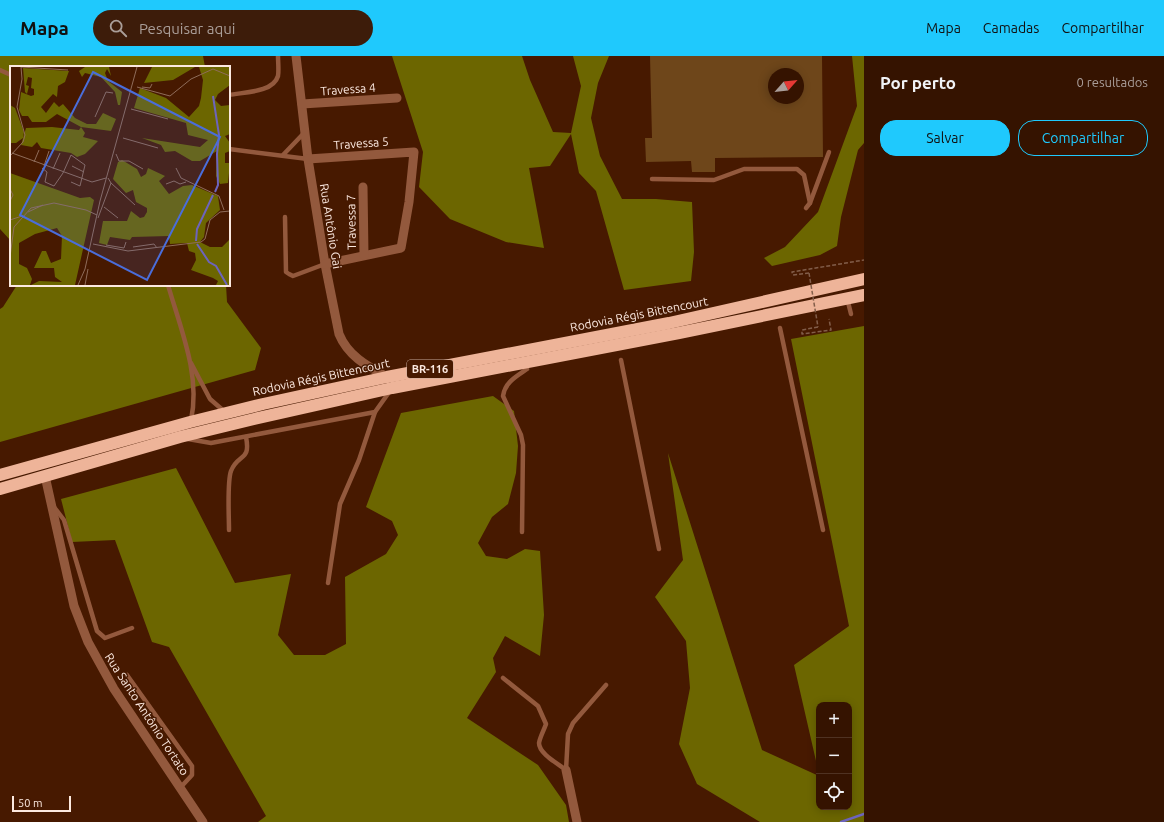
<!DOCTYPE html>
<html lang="pt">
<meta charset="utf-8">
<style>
body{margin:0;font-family:Ubuntu,sans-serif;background:#3d1c0a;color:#f1f3f6}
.controls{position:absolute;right:12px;bottom:12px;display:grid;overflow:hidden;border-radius:8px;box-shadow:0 2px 10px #0003}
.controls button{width:36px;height:36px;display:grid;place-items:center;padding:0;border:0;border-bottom:1px solid #4f3222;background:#351300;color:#f1f3f6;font:20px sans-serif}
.compass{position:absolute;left:768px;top:12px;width:36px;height:36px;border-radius:50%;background:#351300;box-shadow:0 2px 10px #0003;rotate:63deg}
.scale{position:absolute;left:12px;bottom:10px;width:59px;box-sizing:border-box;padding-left:4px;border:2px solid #fce9e0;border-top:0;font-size:11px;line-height:14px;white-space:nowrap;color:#fce9e0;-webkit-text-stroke:3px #471900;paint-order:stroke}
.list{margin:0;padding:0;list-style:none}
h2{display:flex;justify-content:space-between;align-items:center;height:52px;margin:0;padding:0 16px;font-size:17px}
h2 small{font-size:13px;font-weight:400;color:#aa9e99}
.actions{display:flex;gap:8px;padding:12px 16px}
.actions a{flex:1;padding:9px 0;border:1px solid #1fc9fd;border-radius:16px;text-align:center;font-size:14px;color:#1fc9fd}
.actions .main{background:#1fc9fd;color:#111}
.icon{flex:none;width:22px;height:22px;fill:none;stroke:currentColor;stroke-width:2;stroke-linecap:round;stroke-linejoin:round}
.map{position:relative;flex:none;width:864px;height:766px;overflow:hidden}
header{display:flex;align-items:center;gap:24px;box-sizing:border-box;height:56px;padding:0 20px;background:#1fc9fd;color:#111}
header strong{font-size:19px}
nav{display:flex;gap:22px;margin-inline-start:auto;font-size:14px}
.search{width:280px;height:36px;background:#3d1c0a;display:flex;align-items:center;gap:10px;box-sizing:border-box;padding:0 14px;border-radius:22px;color:#aa9e99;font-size:15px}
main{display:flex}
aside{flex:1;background:#351300}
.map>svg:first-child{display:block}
.forest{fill:#6c6600}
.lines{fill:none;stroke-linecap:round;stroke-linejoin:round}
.stream{stroke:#6d64bc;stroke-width:2.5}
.building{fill:#6e461a;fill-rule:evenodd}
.path{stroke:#825d49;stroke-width:1.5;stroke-dasharray:4 2;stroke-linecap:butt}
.service{stroke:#93593d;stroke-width:4.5}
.minor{stroke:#93593d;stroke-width:9}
.motorway{stroke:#eeb499;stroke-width:12}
.path-bridge{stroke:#825d49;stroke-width:1.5;stroke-dasharray:4 2;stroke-linecap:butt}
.labels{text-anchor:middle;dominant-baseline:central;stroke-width:3;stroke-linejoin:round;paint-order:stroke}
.shield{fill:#471900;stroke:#c6ab9d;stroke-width:1}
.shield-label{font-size:11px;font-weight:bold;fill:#fce9e0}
.street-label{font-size:12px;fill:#fce9e0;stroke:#471900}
.inset-river{fill:none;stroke:#6d64bc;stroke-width:2}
.inset-road{fill:none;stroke:#8f6c5a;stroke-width:1}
.view{fill:#4a6dda;fill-opacity:0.15;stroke:#4a6dda;stroke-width:2}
.inset-edge{fill:none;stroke:#fce9e0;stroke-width:2}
</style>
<header>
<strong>Mapa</strong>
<div class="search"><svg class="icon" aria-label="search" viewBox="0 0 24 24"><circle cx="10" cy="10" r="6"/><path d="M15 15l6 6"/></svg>Pesquisar aqui</div>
<nav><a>Mapa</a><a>Camadas</a><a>Compartilhar</a></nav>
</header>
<main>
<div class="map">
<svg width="864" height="766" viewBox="0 0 864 766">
<rect width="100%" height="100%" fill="#471900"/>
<g class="forest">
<path d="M0,0H203L205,11H11V185L0,173Z"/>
<path d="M392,0H522L530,24L553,76L571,77L581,30L573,0H609L598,27L591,62L600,100L622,143H656L692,146L694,196L691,225L624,234L596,135L579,117L571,78L550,110L529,112L544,192L506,186L450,163L419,131L423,96Z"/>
<path d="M852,0H864V87L858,94L841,161L837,190L820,199L772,210L764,202L785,191L818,156L857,50Z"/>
<path d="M17,229H226L227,246L261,292L255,314L0,386V253L3,251Z"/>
<path d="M864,270V766H760L697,728L679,688L690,632L686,585L655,541L683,504L668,397L762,694L819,720V751H849V649H819V718L794,609L849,570L791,283Z"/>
<path d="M493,340L514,355L518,390L516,417L508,448L492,461L478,487L486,500L507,503L525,493L540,495L544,559L540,600L505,580L493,602L496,616L467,662L538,709L566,749L569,766H258L266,760L169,591L152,586L115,484L72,486L61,443L176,412L235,527L291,518L278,579L294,599H325L346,588L345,521L386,498L398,479L392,465L366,451L401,357Z"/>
</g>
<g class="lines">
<path class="stream" d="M841,766L864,758"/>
</g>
<path class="building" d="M650,0H822L823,101L715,102V116H692L691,105L646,106L645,82H652ZM774,18H798V42H774Z"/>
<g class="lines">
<g class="path">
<path d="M809,217L793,219L792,216L864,204"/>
<path d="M818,271L802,274V278L831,274L829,263"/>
</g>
<g class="service">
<path d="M0,14L11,19"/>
<path d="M229,39C243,36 273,37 278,20C279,14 278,6 278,0"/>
<path d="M229,93L308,103"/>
<path d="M283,99L304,77"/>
<path d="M652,123L714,124L744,113H797L804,119L810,147"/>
<path d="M806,152L810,147L829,96"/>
<path d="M285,161L286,216L289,218L293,220L325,208"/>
<path d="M168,229C180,271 201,320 191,364"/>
<path d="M847,242L851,258"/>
<path d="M780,272L823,474"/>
<path d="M621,304L659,493"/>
<path d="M191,307L210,343L225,356"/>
<path d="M188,383L211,387L375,356L390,335"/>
<path d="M54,451L64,464L97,575L105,582L132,572"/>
<path d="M229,474C229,460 227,426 231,415C238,397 251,406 246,381"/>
<path d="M522,476L523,389L521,379L503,340C505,326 517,320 527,313"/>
<path d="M328,527L340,448L359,404L375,356"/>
<path d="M127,619L192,710V719L180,732"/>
<path d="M503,622L538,650L546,668C544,674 540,681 539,687C539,698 559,708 566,714"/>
<path d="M566,714L568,678L573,667L606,629"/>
</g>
<g class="minor">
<path d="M296,0L308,103L325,208L339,278C348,300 367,310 387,321"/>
<path d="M302,48L397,42"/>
<path d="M308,103L414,96L409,146L401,192L325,208"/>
<path d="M363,131L364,199"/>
<path d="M45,420L74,550L88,586L114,633L203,766"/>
<path d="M566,714L577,766"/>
</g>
<g class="motorway">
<path d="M0,419L190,366L263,348L387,321L669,267L864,223"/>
<path d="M0,433L180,381L254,363L392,332L679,277L864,239"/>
</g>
<path class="path-bridge" d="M809,217L818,271"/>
</g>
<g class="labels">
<rect class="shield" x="407" y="304" width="46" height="18" rx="3"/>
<g class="shield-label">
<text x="430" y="313">BR-116</text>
</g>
<g class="street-label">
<text transform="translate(348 33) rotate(-4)">Travessa 4</text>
<text transform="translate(361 87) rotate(-4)">Travessa 5</text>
<text transform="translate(351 166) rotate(-91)">Travessa 7</text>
<text transform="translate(331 170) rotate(81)">Rua Antônio Gai</text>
<text transform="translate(639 258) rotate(-11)">Rodovia Régis Bittencourt</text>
<text transform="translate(321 321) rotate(-12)">Rodovia Régis Bittencourt</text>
<text transform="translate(147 658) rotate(57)">Rua Santo Antônio Tortato</text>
</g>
</g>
<g transform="translate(10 10)">
<rect width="220" height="220" fill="#471900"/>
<path d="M75,1H99L101,10L97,3L95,7L98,15L112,26L110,39H108L105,26L91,11L75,7L72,11L69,5ZM142,1H185L163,14L134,17ZM189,1H220V19L208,28L205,34L211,40L220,39V68L215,70L220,77V85L215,87V97H220L218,117L210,118L206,110L207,85L190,95H182L165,85L155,86L151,79L132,72L190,81L198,74L178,69L176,57L124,42L130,22L156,32L179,51L189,40L191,32L193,14ZM13,2L59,5L55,16L48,20L47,31L43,28L31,41L36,47L44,36L49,41L53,38L65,52L77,58H86L93,47L106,53L101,65L71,61L75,67L73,71L88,75L75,88L67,91L61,87L31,82L27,76L22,81L11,79L16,62L42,61L69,64L71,61L47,48L36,56H22L18,50H12L9,44L11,26L21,30L24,29V23L21,22L22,12L18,11L16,19L19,20L17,28L15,26ZM0,39L5,42L14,66L13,72L6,77H0ZM112,94L127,103L131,111L136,108L138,102L155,110L149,115L159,128L173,120L182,119L208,130L210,144L196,157L194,171L190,176L200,181H212L219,174L220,219H206L208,215L203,212L181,204L186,194L185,187L179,185L177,177L160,178L159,170L122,171L120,174L100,171L97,179L89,177L93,155H117L121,145L130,152L134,151L137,146V142L126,136L123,124L116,127L103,113L108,96ZM0,107L70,132L80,131L84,134L65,219H21L29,215L52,216L45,211L44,202H24L32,185H36L41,197L51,193L52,170L47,162L25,168L9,177V198L17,202L22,213L20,219H0Z" fill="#6c6600"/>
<path class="inset-river" d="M203,30L209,69L207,88L208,119L205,126M186,175L187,163L203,129M187,178L199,196L206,200L217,219"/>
<path class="inset-road" d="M11,1L58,4M127,21L160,30L181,13L203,3L220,10M132,21L140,22L142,18M121,43L158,53M85,51L96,26L103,27M113,72L148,82M2,87L82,116L96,112M106,88L109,95H119L133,103M0,90L13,76L15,69L7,41L12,13L11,1M24,96L29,84M34,100L39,85M62,100L74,106M32,102L37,106L35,116L44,120L53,107L61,89L75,99L70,120L61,116M166,102L171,112L209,130L214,144M43,103L50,87M101,117L125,139M156,118L164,115L170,118L176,116M0,123L3,129L0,135M94,141L108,152M18,146L33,139M88,152L101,117L98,112M0,154L12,150M83,178L118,185L191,176L195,173L200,154L210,146L220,145M96,179L114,182L116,176M123,181L144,178L147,182M0,191L4,161L21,142L44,137L76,144L87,149M68,219L75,203L90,135L127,1M75,219L78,203"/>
<path class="view" d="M83,6L210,71L137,214L10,149Z"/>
<rect width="220" height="220" class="inset-edge"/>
</g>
</svg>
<div class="controls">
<button>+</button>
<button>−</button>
<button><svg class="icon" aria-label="locate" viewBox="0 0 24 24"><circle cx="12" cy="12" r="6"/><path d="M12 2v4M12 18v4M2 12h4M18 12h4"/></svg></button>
</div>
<svg class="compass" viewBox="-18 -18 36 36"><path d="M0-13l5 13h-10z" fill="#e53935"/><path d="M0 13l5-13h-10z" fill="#aa9e99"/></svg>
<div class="scale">50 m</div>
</div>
<aside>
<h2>Por perto<small>0 resultados</small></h2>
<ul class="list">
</ul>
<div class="actions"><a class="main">Salvar</a><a>Compartilhar</a></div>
</aside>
</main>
